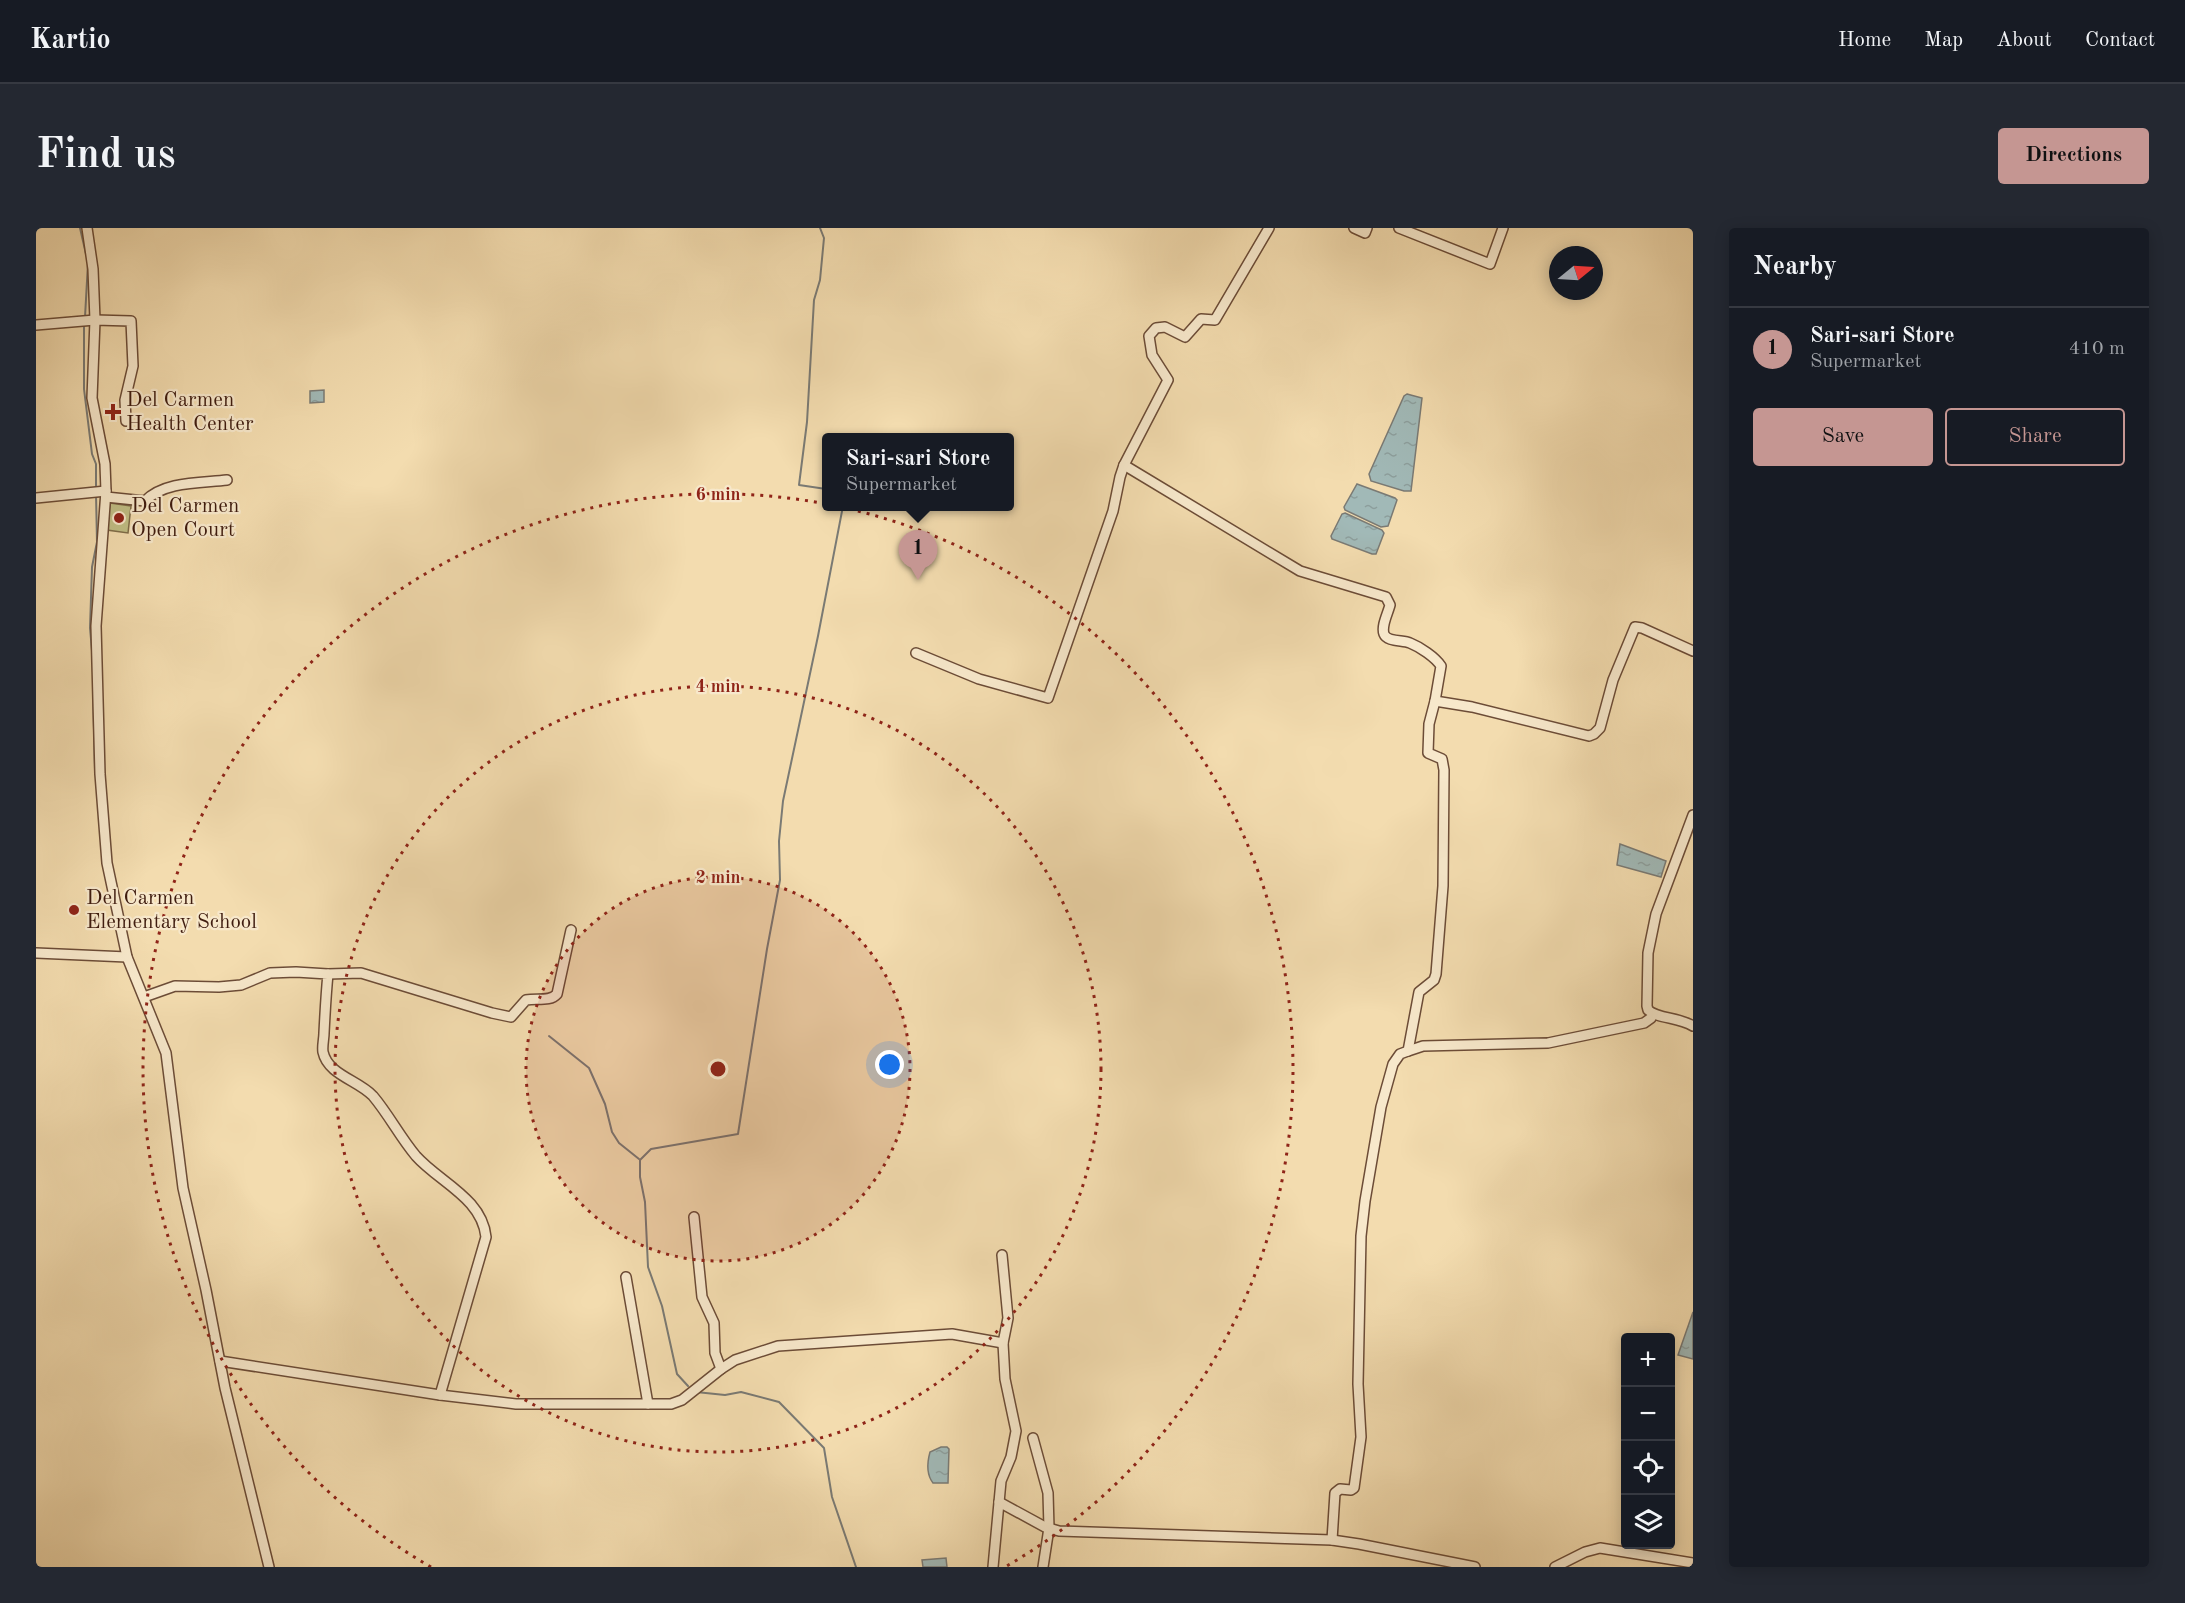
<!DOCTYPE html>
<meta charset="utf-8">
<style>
body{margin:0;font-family:"Old Standard TT",serif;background:#242831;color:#f1f3f6}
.controls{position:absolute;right:18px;bottom:18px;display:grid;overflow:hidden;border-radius:6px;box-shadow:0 3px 15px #0003}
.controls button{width:54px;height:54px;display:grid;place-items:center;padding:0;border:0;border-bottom:2px solid #363941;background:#171b24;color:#f1f3f6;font:30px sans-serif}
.compass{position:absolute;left:1513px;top:18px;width:54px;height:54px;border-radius:50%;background:#171b24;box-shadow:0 3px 15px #0003;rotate:72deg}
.you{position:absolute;left:854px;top:837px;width:21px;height:21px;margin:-15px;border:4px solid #fff;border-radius:50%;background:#1a73e8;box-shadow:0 0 0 9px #1a73e833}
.badge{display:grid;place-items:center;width:39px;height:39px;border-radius:50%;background:#c59692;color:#111;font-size:20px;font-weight:700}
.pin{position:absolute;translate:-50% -50px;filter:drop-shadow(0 2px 3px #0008)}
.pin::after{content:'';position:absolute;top:32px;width:21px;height:18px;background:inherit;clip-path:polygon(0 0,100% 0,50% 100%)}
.popup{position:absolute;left:786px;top:205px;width:192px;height:78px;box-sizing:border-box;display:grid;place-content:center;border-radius:6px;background:#171b24;filter:drop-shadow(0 2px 4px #0005);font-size:20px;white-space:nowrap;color:#9ea1a6}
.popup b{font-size:22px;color:#f1f3f6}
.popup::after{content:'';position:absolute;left:50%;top:100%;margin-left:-12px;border:12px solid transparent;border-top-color:#171b24}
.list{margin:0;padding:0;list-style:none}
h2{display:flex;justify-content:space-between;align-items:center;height:78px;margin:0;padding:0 24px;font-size:26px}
h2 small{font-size:20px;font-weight:400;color:#9ea1a6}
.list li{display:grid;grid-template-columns:39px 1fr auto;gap:18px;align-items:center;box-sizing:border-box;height:84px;padding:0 24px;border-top:2px solid #363941}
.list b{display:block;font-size:22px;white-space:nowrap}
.list p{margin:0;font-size:20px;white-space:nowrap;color:#9ea1a6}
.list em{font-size:20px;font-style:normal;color:#9ea1a6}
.actions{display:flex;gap:12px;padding:18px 24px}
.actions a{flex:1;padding:14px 0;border:2px solid #c59692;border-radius:6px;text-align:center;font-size:21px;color:#c59692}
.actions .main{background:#c59692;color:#111}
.icon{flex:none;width:33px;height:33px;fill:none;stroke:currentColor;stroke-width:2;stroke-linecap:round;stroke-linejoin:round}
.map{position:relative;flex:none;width:1657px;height:1339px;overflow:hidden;border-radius:6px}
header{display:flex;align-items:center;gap:36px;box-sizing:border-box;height:84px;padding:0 30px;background:#171b24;border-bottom:2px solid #363941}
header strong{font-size:28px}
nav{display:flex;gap:33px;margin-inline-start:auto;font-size:21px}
.intro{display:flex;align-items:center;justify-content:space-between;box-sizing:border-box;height:144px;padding:0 36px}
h1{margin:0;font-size:42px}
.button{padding:15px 27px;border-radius:6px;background:#c59692;color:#111;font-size:21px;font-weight:700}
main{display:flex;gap:36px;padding:0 36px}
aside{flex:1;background:#171b24;border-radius:6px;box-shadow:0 3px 15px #0003}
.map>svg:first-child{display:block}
.pitch{fill:#c1bf86;stroke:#806e4a;stroke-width:1.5}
.water{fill:url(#water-ripples);stroke:#7a7a74;stroke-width:1.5}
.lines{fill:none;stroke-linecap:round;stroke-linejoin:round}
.stream{stroke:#7a7a74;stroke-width:2}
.minor-casing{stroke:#6c4c37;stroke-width:12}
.minor{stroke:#f7e8cb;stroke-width:9}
.ring{fill:none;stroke:#8f2418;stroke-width:3;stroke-dasharray:3 6}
.poi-dot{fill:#8f2418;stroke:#f7e8cb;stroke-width:2}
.labels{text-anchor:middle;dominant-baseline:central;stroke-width:4.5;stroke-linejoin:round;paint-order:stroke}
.poi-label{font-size:21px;fill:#3f1c0f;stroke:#f7e8cb;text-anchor:start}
.centre{fill:#8f2418;stroke:#f7e8cb;stroke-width:3}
.ring-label{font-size:18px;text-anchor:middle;font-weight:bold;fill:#8f2418;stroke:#f7e8cb;stroke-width:4.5;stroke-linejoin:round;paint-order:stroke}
</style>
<header>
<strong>Kartio</strong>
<nav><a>Home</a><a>Map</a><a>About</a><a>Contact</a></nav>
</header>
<div class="intro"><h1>Find us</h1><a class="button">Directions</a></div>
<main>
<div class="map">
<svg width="1657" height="1339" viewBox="0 0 1657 1339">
<defs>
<pattern id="water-ripples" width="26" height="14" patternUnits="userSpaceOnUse" patternTransform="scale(1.5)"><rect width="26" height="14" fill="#a1b9b7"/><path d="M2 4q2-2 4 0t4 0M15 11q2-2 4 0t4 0" fill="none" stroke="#8c9e9c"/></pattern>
</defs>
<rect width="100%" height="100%" fill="#f3dcaf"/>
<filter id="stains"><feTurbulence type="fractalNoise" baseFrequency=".00333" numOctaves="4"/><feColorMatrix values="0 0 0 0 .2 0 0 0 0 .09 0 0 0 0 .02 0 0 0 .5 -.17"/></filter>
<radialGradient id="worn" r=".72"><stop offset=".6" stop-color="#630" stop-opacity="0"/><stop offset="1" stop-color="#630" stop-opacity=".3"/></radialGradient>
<path class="pitch" d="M74,275L95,278L92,305L71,302Z"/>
<g class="water">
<path d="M288,162V174L274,175V163Z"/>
<path d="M1371,166L1386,170L1375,263H1368L1335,253L1333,246L1368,168Z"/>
<path d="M1321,256L1359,270L1361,272L1352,298L1345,299L1309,282L1308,279Z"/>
<path d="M1309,285L1346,302L1348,305L1340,326H1336L1296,311L1295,308L1306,286Z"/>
<path d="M1584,616L1630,633L1625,649L1581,637Z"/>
<path d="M1657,1084V1131L1642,1127Z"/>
<path d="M905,1219H911L913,1221L912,1255H897C890,1246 891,1235 894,1224Z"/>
<path d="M910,1330L911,1339H887L886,1332Z"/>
</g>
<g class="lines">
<g class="stream">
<path d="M44,0L50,26"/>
<path d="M784,0L788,10L784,52L778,72L771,194L763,257L790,261"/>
<path d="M49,89L52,35"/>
<path d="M48,98V161L56,226L60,236V260"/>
<path d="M57,434L54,400L56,339L61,314L60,266"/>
<path d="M57,461L59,543"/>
<path d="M513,808L553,840L569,876L576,904L583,915L603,931"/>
<path d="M652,1158L641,1146L626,1078L612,1039L609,974L604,949V932L615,921L702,906L731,721L744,652L743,613L747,573L782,408L807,278"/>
<path d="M660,1164L689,1167L705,1164L743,1174L788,1220L796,1269L820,1339"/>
</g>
<defs>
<g id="minor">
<path d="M51,0L57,41L59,92L56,170L69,236L70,263L60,398L64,546L71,635L91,729L130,825L147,960L170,1062L189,1160L233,1339"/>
<path d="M1233,0L1179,92L1165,91L1149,109L1129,99L1120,100L1113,108L1116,127L1132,152L1088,237L1264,343L1350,369L1354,377C1352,385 1345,398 1348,406C1351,414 1367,412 1374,415C1384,419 1399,429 1405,438L1399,473L1436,479L1553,508L1558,506L1564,500L1577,452L1599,399L1606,400L1657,423"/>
<path d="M1318,0L1329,5L1331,0"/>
<path d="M1363,0L1454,36L1467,0"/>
<path d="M0,97L59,92L95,93L97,138L89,172L90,193"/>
<path d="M70,269L109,273C128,253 165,255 191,252"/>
<path d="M0,270L70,263"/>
<path d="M880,425L943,451L1012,470L1077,283L1084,249L1088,237"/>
<path d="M1657,587L1620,686L1612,725L1611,778L1612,782C1622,791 1642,789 1657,798"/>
<path d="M0,725L91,729"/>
<path d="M292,746L325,745L456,785L475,789L490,772C501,770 514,774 521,766L535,702"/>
<path d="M108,769L139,758L183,759L205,757L234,745L260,744L292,746C290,766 289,785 288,805C288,811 286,818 287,824C292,847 322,852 337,868C353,887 364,909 380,928C403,954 446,970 450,1009L404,1167"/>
<path d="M1372,823L1387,818L1512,815L1608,795L1615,790L1617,786"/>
<path d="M658,989L666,1069L678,1095L679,1125L685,1141"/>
<path d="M590,1049L612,1176"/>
<path d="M184,1133L404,1167L480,1176H635L646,1172L685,1141L699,1132L742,1118L916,1106L967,1115"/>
<path d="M997,1210L1012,1265L1013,1300L1007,1339"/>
<path d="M963,1274L1009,1299L1023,1303L1296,1312L1323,1316L1439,1339"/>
<path d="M1296,1312L1299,1265L1304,1261L1315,1262L1318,1260L1325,1209L1322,1156L1325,1008L1329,973L1345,879L1357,836L1364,826L1372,823L1383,764L1398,752L1400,746L1407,658L1408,542L1406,531L1392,525L1393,496L1399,473"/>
<path d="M957,1339L965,1253L975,1229L980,1203L969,1151L967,1115L972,1090L966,1027"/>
<path d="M1519,1339L1549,1324L1564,1320L1657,1335"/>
</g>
</defs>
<use href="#minor" class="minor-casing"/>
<use href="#minor" class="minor"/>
</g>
<circle cx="682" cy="841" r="192" fill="#8f2418" fill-opacity=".12"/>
<g class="ring">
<circle cx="682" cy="841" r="192"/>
<circle cx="682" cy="841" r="383"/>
<path d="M395 1339A575 575 0 1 1 969 1339"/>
</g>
<g class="poi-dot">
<path d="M74 175h6v6h6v6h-6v6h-6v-6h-6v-6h6z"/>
<circle cx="83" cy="290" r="6"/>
<circle cx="38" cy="682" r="6"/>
</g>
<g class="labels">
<g class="poi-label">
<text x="90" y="172">Del Carmen<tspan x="90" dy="24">Health Center</tspan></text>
<text x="95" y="278">Del Carmen<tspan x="95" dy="24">Open Court</tspan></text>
<text x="50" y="670">Del Carmen<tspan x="50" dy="24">Elementary School</tspan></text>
</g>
</g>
<circle cx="682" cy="841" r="9" class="centre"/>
<g class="ring-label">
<text x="682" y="272">6 min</text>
<text x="682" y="464">4 min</text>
<text x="682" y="655">2 min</text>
</g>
<rect width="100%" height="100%" filter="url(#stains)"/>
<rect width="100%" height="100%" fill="url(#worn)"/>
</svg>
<div class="controls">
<button>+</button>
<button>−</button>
<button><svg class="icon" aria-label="locate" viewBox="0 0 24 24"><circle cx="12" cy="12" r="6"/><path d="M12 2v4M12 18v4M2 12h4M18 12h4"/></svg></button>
<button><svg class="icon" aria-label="layers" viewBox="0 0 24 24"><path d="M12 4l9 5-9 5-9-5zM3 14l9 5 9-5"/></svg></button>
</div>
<svg class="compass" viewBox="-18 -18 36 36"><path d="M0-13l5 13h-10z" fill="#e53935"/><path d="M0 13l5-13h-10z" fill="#9ea1a6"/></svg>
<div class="you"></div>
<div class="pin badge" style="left:882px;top:352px">1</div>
<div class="popup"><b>Sari-sari Store</b>Supermarket</div>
</div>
<aside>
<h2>Nearby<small></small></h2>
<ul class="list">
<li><span class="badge">1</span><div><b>Sari-sari Store</b><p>Supermarket</p></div><em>410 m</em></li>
</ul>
<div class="actions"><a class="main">Save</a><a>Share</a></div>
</aside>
</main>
